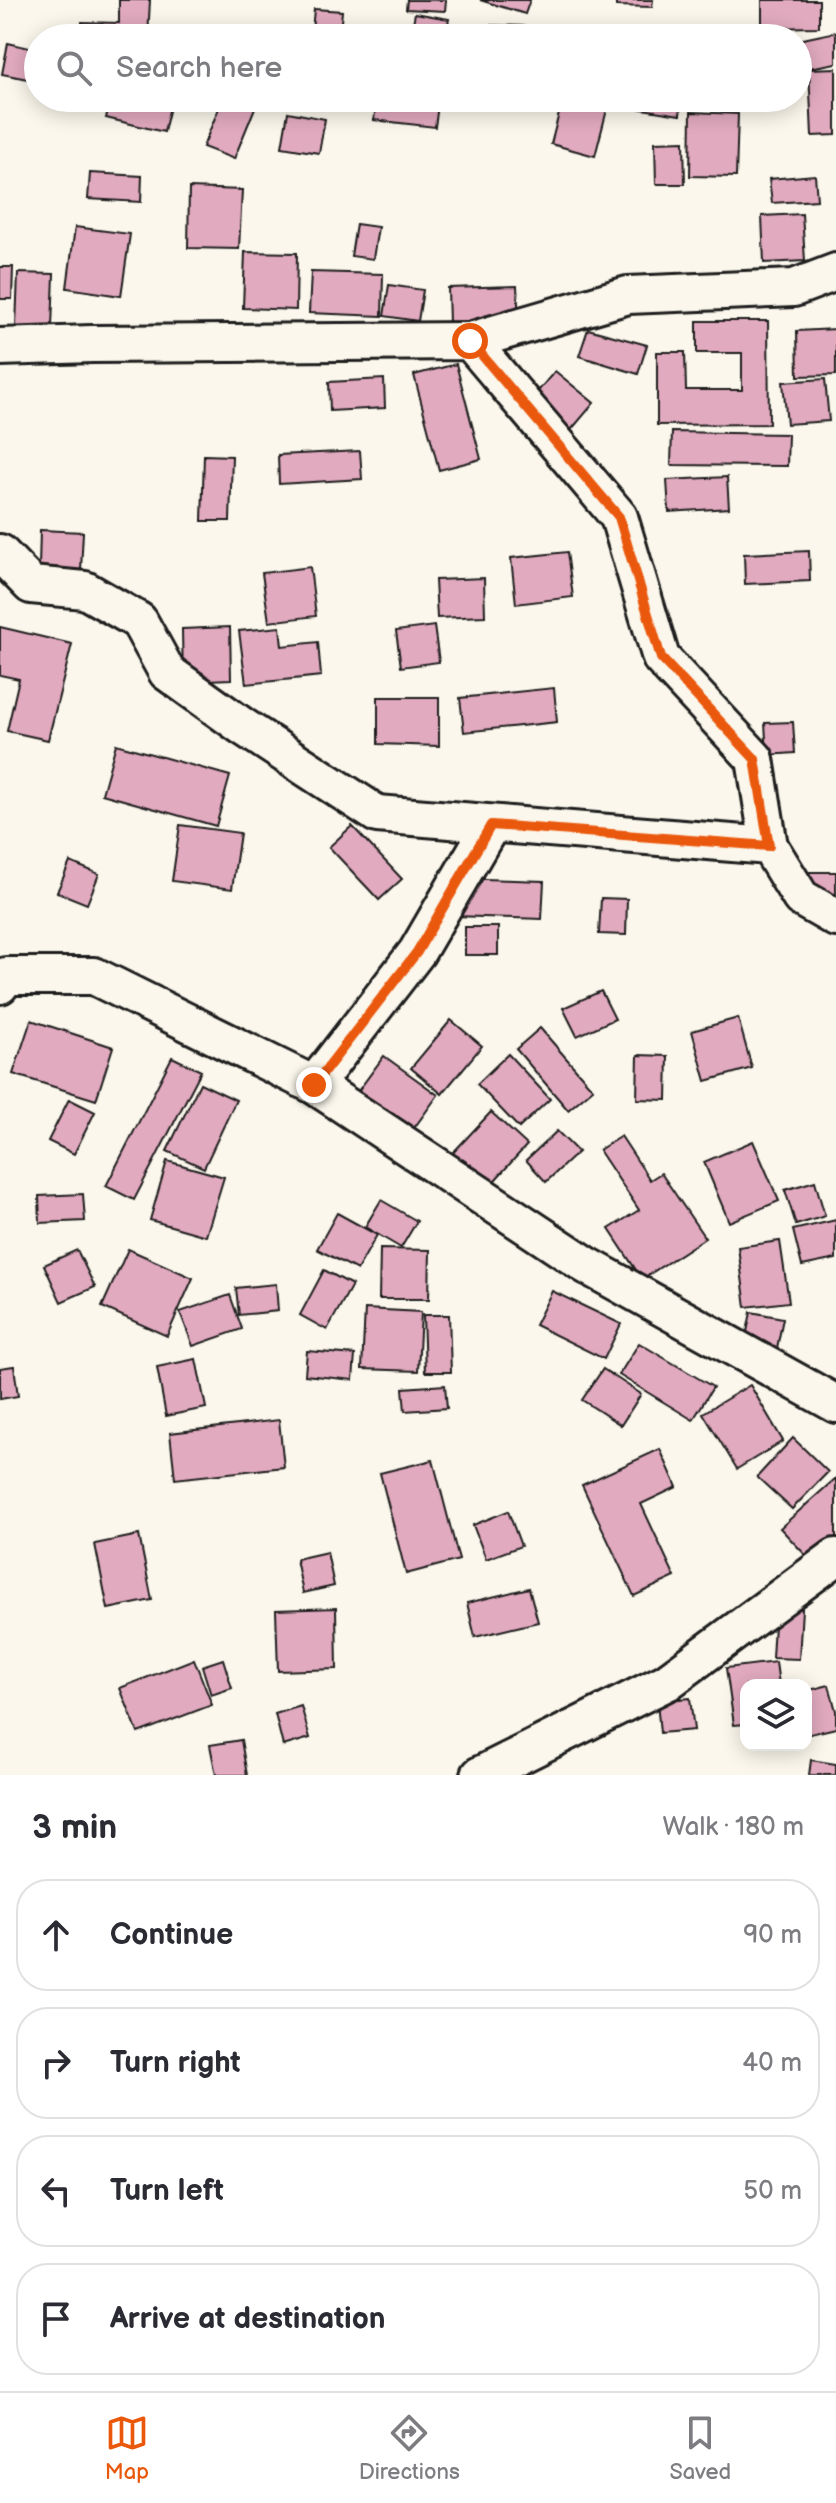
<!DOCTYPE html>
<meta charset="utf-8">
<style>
body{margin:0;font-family:"Balsamiq Sans",sans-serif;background:#f2f2f3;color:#2b2b33}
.controls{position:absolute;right:24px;bottom:24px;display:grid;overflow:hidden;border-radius:16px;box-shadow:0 4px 20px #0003}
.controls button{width:72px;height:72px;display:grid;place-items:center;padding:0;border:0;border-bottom:2px solid #e1e1e2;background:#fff;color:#2b2b33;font:40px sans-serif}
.stop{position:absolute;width:24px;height:24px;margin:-18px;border:6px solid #ea580c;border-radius:50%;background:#fff}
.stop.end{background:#ea580c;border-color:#fff;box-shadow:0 2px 8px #0008}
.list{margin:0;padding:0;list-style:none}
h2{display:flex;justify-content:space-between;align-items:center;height:104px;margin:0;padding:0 32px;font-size:34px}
h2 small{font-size:26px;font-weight:400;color:#7c7c81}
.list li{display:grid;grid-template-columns:52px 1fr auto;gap:24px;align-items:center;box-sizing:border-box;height:112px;margin:0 16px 16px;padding:0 16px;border:2px solid #e1e1e2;border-radius:32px}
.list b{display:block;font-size:30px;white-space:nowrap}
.list em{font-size:26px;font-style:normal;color:#7c7c81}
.icon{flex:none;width:44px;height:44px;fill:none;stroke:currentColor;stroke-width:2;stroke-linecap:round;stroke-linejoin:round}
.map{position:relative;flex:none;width:836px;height:1775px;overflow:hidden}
.search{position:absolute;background:#fff;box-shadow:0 4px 20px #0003;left:24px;right:24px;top:24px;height:88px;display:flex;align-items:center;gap:20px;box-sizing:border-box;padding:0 28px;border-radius:44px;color:#7c7c81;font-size:30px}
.sheet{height:616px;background:#fff}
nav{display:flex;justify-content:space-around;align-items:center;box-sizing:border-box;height:112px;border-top:2px solid #e1e1e2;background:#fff;font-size:22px;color:#7c7c81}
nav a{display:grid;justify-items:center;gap:4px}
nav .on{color:#ea580c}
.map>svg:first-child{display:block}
.building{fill:#e2aabf;stroke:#1c1c1c;stroke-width:2}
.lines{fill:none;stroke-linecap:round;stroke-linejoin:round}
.street-casing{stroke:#1c1c1c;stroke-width:42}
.street{stroke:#fbf7ec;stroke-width:36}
.route{stroke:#ea580c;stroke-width:10}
</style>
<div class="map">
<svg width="836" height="1775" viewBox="0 0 836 1775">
<rect width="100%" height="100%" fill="#fbf7ec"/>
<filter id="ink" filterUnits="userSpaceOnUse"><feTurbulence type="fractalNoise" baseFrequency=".0125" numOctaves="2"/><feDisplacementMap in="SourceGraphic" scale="16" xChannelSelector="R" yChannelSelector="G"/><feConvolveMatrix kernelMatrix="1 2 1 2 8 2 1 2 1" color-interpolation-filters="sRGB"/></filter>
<g filter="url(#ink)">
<g class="building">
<path d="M119,0H150L148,38H81L82,22L119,23Z"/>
<path d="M407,0H446L445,11L406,9Z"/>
<path d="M480,0H530L525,14Z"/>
<path d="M616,0H653L652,7L616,6Z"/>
<path d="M762,0H819V27L762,28Z"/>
<path d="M314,9L342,11L340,33L312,31Z"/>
<path d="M415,13L449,19L445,38L411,34Z"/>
<path d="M486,25L556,27V38H486Z"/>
<path d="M836,32V63L804,69L798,40Z"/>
<path d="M8,43L38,50V81L2,74Z"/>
<path d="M836,68V135L812,136L809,69Z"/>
<path d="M111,98H172L164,132L106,118Z"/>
<path d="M223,98H259L234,159L203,147Z"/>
<path d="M377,98H439L435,127L374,120Z"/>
<path d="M563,98H610L595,156L551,144Z"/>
<path d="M630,98H682L680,115L629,107Z"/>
<path d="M288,112L325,119L319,153L282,147Z"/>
<path d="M691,112L738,114L736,177L690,176Z"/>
<path d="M684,141L685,184H656L655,142Z"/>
<path d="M90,173L142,176L141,202L88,199Z"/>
<path d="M815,175L817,200L772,203L769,179Z"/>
<path d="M189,188L242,190L239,249L188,248Z"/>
<path d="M802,214L805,261L764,263L762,216Z"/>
<path d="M356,224L378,227L373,259L351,256Z"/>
<path d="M75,227L130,234L121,296L67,288Z"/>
<path d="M245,252L297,253L296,310L243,308Z"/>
<path d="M0,267H13L12,299H0Z"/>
<path d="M311,272L383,274L382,316L309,313Z"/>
<path d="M18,273L54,274L52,328L16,327Z"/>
<path d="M389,285L423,290L418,321L384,316Z"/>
<path d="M517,286L519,321L449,323L448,288Z"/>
<path d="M697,321H768L769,424L657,425V352H685L686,390H742V353H697Z"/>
<path d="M588,329L647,345L638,374L579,356Z"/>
<path d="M836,329V375L798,376L797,331Z"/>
<path d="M456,364L481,459L439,470L414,375Z"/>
<path d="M555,371L594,403L571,430L533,397Z"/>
<path d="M384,379L385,408L330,411L329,382Z"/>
<path d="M825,379L829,421L787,424L783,382Z"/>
<path d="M672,432L788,434L787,466L671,465Z"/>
<path d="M360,451L362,479L279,484L278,455Z"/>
<path d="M204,455L232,456L230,521H202Z"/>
<path d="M727,477L729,508L669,512L667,480Z"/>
<path d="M40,530L83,532L81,570L39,568Z"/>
<path d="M809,551L810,581L745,584L744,554Z"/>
<path d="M567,552L573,597L516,604L511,558Z"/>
<path d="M310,567L316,616L269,622L262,573Z"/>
<path d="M484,578L485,616L437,618L435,580Z"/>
<path d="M434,626L439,662L401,667L396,631Z"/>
<path d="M0,627L72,644L48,740L7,731L19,679L0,675Z"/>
<path d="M230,627L231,679L183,681L182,629Z"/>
<path d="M280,627L282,646L318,642L321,676L246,684L239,631Z"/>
<path d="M554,688L557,722L464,732L460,698Z"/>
<path d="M378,697H439V746L378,744Z"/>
<path d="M793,722L795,753L767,755L765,723Z"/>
<path d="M116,744L230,776L216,826L102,794Z"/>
<path d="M180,825L240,833L232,889L172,881Z"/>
<path d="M352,826L402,879L379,900L329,847Z"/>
<path d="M70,862L99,874L87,904L57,892Z"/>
<path d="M807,872H836V905H808Z"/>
<path d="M457,878L544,881L542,919L455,916Z"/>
<path d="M601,898L627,899L626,935L599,934Z"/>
<rect x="465" y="927" width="33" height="28"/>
<path d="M601,991L615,1019L577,1036L563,1008Z"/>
<path d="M738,1018L752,1068L706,1081L692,1031Z"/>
<path d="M31,1020L113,1047L96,1100L13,1074Z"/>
<path d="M451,1020L482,1046L442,1094L411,1068Z"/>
<path d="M540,1028L593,1089L568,1110L516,1049Z"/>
<path d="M508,1054L550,1099L519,1128L477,1084Z"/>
<path d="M638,1055L668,1056L667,1100L637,1099Z"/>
<path d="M384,1056L438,1095L401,1146L347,1106Z"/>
<path d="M172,1057L201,1071L134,1200L106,1186Z"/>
<path d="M200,1083L236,1100L204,1168L167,1151Z"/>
<path d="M69,1099L95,1112L74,1154L48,1141Z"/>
<path d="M491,1112L527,1145L485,1191L448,1158Z"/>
<path d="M557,1131L578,1152L546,1182L526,1160Z"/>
<path d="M621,1136L650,1180L661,1173L705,1238L642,1279L609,1229L639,1210L599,1150Z"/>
<path d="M753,1141L779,1201L729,1222L704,1162Z"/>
<path d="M167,1161L224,1177L206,1236L150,1220Z"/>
<path d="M815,1181L825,1216L796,1225L785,1190Z"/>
<path d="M83,1194L85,1221L40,1223L39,1196Z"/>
<path d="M381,1200L417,1221L401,1248L365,1227Z"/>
<path d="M337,1213L377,1235L357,1270L317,1249Z"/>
<path d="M836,1220V1259L802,1266L793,1230Z"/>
<path d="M780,1241L789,1302L746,1307L738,1247Z"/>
<path d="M128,1249L193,1278L167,1336L102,1307Z"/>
<path d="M380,1249L430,1250L429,1299H379Z"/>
<path d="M77,1250L95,1287L61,1302L44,1265Z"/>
<path d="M324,1270L352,1285L327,1330L300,1315Z"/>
<path d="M276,1284L278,1311L239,1315L236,1288Z"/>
<path d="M552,1291L621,1324L604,1359L535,1325Z"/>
<path d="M230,1295L242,1329L193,1346L180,1312Z"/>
<path d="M365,1309L421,1312L418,1371L362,1369Z"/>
<path d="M751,1312L783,1318L776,1353L744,1347Z"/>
<path d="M423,1315H449L451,1372H425Z"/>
<path d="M639,1343L713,1387L693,1420L619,1375Z"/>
<path d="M307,1351L355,1355L353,1380L305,1375Z"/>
<path d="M196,1359L206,1408L166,1416L157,1367Z"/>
<path d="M14,1366L18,1396L0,1399V1368Z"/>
<path d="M603,1369L641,1394L621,1425L582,1400Z"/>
<path d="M445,1385L447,1408L405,1411L403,1388Z"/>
<path d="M750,1385L783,1441L737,1469L703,1413Z"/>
<path d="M279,1420L284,1467L175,1479L170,1433Z"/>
<path d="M793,1438L828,1472L792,1509L757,1477Z"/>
<path d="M660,1449L677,1487L641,1504L675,1577L634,1596L582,1485Z"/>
<path d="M433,1460L459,1560L406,1574L380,1473Z"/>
<path d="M836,1478V1574L829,1580L780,1528Z"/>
<path d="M508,1511L521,1546L486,1559L473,1525Z"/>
<path d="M139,1535L152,1600L108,1609L95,1544Z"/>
<path d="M327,1552L334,1586L303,1593L296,1559Z"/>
<path d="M529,1588L538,1622L475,1637L467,1603Z"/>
<path d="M775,1607L802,1609L799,1659L772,1658Z"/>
<path d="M336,1608L337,1669L278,1671L276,1610Z"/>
<path d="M194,1659L212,1705L138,1733L120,1688Z"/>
<path d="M223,1659L232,1688L211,1695L202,1666Z"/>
<path d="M776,1662L779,1685H746V1724L734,1725L726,1668Z"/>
<path d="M829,1685L836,1711V1728L806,1735V1691Z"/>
<path d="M690,1698L694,1730L660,1733L657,1701Z"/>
<path d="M301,1706L310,1738L283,1746L275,1714Z"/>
<path d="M241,1740L247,1775H216L210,1745Z"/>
<path d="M811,1760L836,1764V1775H809Z"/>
</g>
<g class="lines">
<defs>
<g id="street">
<path d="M470,341L628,295L794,288L836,272"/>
<path d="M0,347L92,344L470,341L619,517L661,658L755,759L769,846"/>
<path d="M0,553L31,585L85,590L139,621L167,672L242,726L377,814L769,846L801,898L836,918"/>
<path d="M0,985L6,976H94L314,1085L586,1265L836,1404"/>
<path d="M314,1085L417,952L491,825"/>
<path d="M480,1775L667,1682L836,1557"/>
</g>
</defs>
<use href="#street" class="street-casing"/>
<use href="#street" class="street"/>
</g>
</g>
<g class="lines" filter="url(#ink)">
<path class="route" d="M314,1085L417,952L491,825L769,846L755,759L661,658L619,517L470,341"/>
</g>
</svg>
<div class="controls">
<button><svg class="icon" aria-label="layers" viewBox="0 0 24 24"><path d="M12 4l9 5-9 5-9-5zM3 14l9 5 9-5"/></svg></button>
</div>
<div class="stop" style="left:470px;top:341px"></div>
<div class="stop end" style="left:314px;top:1085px"></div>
<div class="search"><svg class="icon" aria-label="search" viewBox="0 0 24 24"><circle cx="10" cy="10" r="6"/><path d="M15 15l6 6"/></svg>Search here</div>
</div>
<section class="sheet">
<h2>3 min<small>Walk · 180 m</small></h2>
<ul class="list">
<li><svg class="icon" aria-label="ahead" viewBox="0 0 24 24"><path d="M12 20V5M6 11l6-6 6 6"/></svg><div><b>Continue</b></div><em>90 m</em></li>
<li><svg class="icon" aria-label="right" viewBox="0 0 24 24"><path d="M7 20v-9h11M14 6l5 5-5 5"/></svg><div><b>Turn right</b></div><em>40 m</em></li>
<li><svg class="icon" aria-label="left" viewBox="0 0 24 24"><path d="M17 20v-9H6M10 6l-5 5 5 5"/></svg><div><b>Turn left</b></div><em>50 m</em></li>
<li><svg class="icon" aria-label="arrive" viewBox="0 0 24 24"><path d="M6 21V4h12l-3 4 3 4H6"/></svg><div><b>Arrive at destination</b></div></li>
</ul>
</section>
<nav>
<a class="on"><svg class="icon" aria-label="map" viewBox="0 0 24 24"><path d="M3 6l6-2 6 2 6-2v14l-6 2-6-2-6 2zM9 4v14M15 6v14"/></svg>Map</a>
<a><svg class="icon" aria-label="directions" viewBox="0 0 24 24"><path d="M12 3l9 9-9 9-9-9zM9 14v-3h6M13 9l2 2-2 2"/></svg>Directions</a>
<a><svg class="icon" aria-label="saved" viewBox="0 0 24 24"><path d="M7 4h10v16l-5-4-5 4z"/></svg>Saved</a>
</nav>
